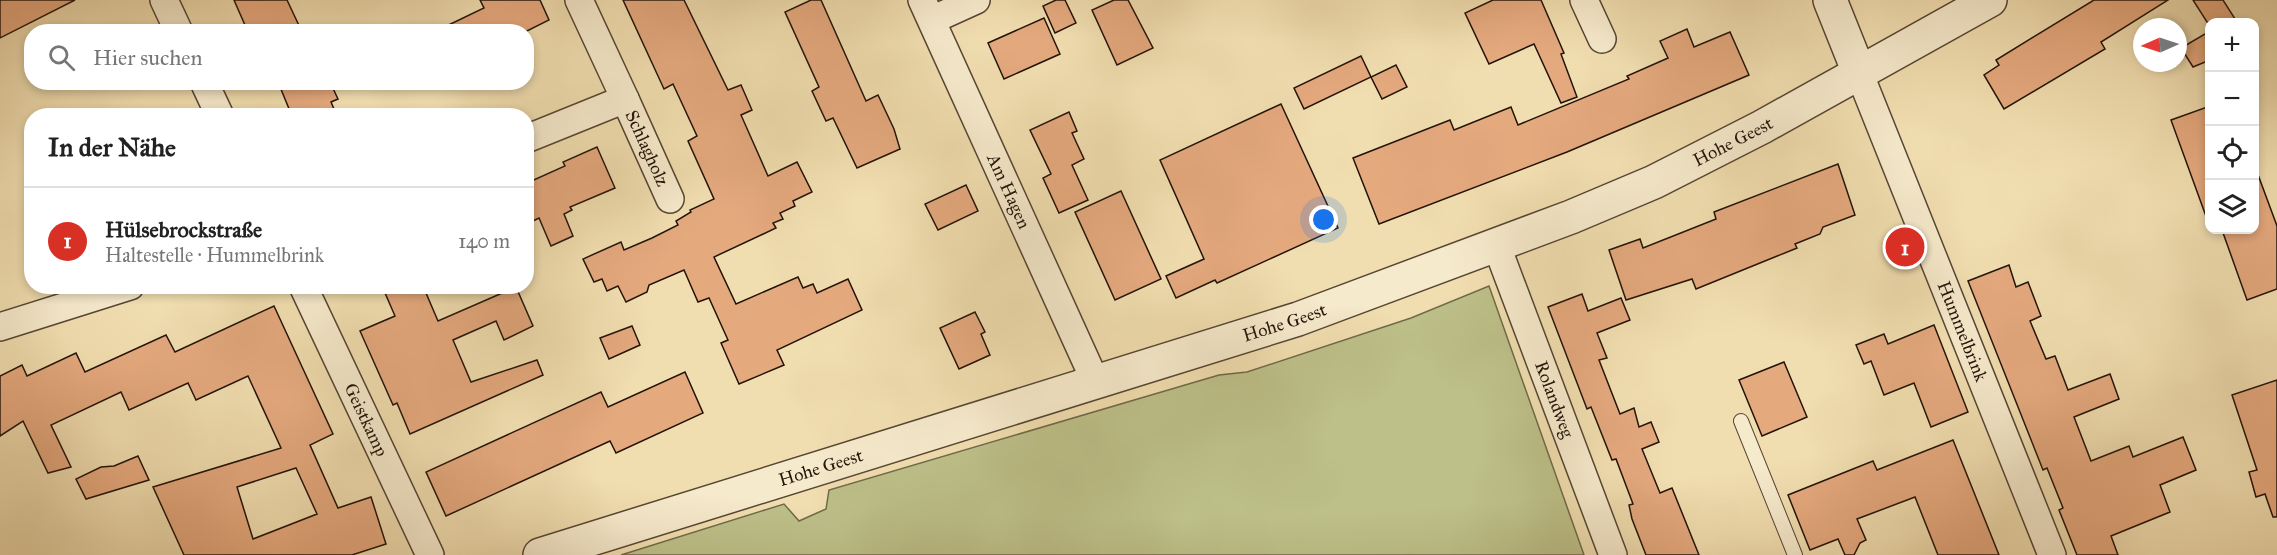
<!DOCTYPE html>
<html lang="de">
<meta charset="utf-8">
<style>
body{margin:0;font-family:"IM FELL Great Primer",serif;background:#f2f2f2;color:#222}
.controls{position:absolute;right:18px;top:18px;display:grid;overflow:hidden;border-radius:12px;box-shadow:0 3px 9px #0003}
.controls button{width:54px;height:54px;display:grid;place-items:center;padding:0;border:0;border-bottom:2px solid #e0e0e0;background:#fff;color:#222;font:30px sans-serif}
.compass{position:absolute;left:2133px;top:18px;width:54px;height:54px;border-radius:50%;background:#fff;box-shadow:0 3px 9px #0003;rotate:267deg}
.you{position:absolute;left:1324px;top:220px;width:21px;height:21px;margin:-15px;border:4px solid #fff;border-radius:50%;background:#1a73e8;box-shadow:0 0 0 9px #1a73e833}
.badge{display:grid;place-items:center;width:39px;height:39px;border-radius:50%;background:#d93025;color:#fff;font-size:20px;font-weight:700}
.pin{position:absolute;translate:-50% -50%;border:3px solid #fff;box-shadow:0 2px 6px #0006}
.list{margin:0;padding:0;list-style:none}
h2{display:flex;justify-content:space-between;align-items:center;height:78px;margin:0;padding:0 24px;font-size:26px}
h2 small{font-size:20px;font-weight:400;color:#767676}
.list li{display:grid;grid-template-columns:39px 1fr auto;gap:18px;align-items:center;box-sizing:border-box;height:108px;padding:0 24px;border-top:2px solid #e0e0e0}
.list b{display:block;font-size:22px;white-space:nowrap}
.list p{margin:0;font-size:20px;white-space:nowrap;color:#767676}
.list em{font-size:20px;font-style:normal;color:#767676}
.icon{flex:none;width:33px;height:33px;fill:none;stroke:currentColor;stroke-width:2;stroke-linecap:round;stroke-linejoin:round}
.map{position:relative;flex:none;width:2277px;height:555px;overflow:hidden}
.search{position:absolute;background:#fff;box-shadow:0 3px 9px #0003;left:24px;top:24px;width:510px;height:66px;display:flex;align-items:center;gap:15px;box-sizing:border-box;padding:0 21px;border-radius:24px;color:#767676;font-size:22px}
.panel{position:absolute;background:#fff;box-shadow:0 3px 9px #0003;left:24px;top:108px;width:510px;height:186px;border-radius:24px}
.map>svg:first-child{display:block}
.green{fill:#bdc089;stroke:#706a49;stroke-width:1.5}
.building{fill:#e5a97e;stroke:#221309;stroke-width:1.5;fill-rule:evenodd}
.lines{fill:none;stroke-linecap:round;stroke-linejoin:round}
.service-casing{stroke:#564633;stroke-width:16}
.minor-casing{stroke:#564633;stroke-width:30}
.tertiary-casing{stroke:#564633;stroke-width:36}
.service{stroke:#f6eacc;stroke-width:14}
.minor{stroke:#f6eacc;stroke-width:27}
.tertiary{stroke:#f6eacc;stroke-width:33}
.labels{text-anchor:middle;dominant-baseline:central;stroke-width:4.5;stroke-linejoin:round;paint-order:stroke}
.street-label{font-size:18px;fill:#221309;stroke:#f6eacc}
</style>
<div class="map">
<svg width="2277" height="555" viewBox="0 0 2277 555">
<rect width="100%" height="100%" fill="#f1deb0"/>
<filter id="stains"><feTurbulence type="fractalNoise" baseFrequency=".00333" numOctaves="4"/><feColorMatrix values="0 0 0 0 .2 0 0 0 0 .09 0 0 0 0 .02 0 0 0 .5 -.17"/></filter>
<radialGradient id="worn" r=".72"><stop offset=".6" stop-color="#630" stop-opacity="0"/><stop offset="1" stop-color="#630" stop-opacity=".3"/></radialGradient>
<path class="green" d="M1489,286L1584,555H621L784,504L799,521L826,509L829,490L1219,375L1247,372L1411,318Z"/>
<g class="building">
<path d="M0,0H75L0,38Z"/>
<path d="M234,0H287L302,32H248Z"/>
<path d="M480,0H540L549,20L525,32H434L484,8Z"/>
<path d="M623,0H684L728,90L741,85L752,110L741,115L768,176L797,162L812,192L793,201L795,206L780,213L783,219L773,223L776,228L714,257L736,304L798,277L803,288L813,284L817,293L848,279L862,310L777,350L784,365L739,384L721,343L728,340L709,298L698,302L684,270L649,285L647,292L626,302L618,286L607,291L602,279L594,282L583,259L621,242L624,250L652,238L678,225L676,221L691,212L690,210L714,199L688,141L697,136L673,84L664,89Z"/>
<path d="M811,0H821L866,101L878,95L894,129L900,149L857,168L833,118L826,121L812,91L819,87L785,12Z"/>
<path d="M1056,0H1065L1076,23L1055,33L1043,6Z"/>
<path d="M1114,0H1128L1153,48L1117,65L1092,10Z"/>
<path d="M1493,0H1541L1564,53L1561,54L1577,97L1561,103L1534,44L1489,64L1465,13Z"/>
<path d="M2094,0H2168L2101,42L2105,49L2004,109L1984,75L1999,65L1996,60Z"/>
<path d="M2193,0H2223L2237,22H2207Z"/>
<path d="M1044,18L1060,54L1004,79L988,43Z"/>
<path d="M1687,29L1694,47L1730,32L1749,75L1567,152L1379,224L1353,158L1450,120L1454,130L1511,107L1518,125L1629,79L1627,76L1668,58L1660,41Z"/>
<path d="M2210,31V60L2193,67L2181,48Z"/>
<path d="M1361,56L1371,77L1304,109L1294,88Z"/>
<path d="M1396,65L1407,87L1382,99L1371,77Z"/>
<path d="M278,82H330L338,99L331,102L337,116H292Z"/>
<path d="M1281,104L1338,228L1217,283L1215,280L1176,298L1166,276L1204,259L1160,160Z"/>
<path d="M2210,106V219H2207L2171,120Z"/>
<path d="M1069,112L1077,131L1072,133L1084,159L1072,165L1088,200L1059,213L1043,178L1051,174L1030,130Z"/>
<path d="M597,147L615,188L570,207L572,210L564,214L573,236L551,246L539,218L527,224V183L565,166L563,162Z"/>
<path d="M1838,164L1855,215L1823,227L1820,234L1795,244L1797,248L1696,289L1692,279L1626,300L1609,250L1640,239L1643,248L1716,219L1714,212Z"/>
<path d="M2254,172H2257L2277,226V289L2247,300L2222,230H2254Z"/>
<path d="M966,185L978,211L938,230L925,204Z"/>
<path d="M1121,191L1161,279L1115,300L1075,212Z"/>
<path d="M2009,265L2016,287L2028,282L2041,316L2030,321L2046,359L2055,356L2068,390L2110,374L2119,399L2074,417L2091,461L2129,446L2133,457L2183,437L2196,470L2160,485L2170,512L2111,536L2118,555H2077L2059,510L2063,508L2047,468L2043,470L1968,281Z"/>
<path d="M382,286H423L438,321L516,287L533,326L504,340L496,321L453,340L471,382L537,360L543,375L410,434L397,403L393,405L360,331L395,316Z"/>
<path d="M1582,294L1588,311L1621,298L1630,320L1597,333L1607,358L1599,360L1620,414L1634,408L1639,427L1651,422L1659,442L1642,449L1660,493L1672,488L1699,555H1646L1632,519L1629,505L1633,504L1616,459L1612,460L1591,407L1587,409L1548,307Z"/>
<path d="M274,306L333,434L310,445L338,508L371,497L386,544L352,555H184L153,487L281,448L248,376L196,400L188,383L129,410L121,392L51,425L71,467L48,473L23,421L0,436V376L22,365L27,376L76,353L85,372L166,335L175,352ZM296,468L317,514L253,539L237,487Z"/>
<path d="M975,312L985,332L981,334L990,355L959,369L940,328Z"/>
<path d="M1934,325L1968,412L1931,427L1914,383L1884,395L1871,361L1864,364L1856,345L1884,334L1888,344Z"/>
<path d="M632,326L640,345L609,359L600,338Z"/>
<path d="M1784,362L1807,417L1762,436L1739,380Z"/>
<path d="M685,372L703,413L616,453L610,441L446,516L426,472L601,392L608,407Z"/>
<path d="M2277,380V517H2273L2265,494L2256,497L2249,472L2257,470L2232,395Z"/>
<path d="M1953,440L1999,555H1938L1915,497L1857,519L1866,540L1860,543L1854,555H1845L1838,539L1810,550L1788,495L1873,461L1877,470Z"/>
<path d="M138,456L149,480L86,499L76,479L101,467L114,466Z"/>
</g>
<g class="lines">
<defs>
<path id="service" d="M1741,421L1795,555"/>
<g id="minor">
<path d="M164,0L179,32"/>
<path id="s1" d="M922,0L1096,383"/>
<path d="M1584,0L1602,39"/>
<path d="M932,20L976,0"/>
<path id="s2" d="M1860,75L2052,555"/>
<path d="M204,82L220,116"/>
<path id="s3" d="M625,99L670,199"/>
<path d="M526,139L625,99L579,0"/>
<path id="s4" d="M1496,244L1613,555"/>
<path id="s5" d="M303,286L430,555"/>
<path d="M0,327L130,286"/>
</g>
<g id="tertiary">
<path d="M1830,0L1860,75"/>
<path id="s6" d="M540,555L1298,319L1571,217L1654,182L1762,127L1990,0"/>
</g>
</defs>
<use href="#service" class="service-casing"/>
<use href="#minor" class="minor-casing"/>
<use href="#tertiary" class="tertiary-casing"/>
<use href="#service" class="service"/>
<use href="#minor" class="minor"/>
<use href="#tertiary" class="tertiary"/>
</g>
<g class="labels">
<g class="street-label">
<text stroke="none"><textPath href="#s6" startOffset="1264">Hohe Geest</textPath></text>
<text stroke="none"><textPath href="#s3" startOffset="54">Schlagholz</textPath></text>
<text stroke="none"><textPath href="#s1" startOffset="210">Am Hagen</textPath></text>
<text stroke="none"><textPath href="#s6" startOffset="780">Hohe Geest</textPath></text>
<text stroke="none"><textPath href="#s2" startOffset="276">Hummelbrink</textPath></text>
<text stroke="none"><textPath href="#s4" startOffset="166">Rolandweg</textPath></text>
<text stroke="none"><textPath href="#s5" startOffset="148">Geistkamp</textPath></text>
<text stroke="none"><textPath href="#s6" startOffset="294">Hohe Geest</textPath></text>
</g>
</g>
<rect width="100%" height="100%" filter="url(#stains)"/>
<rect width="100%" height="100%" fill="url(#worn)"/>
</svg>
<div class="controls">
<button>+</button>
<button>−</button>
<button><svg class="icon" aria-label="locate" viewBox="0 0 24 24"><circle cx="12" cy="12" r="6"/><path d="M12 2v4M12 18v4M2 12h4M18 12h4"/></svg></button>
<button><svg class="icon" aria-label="layers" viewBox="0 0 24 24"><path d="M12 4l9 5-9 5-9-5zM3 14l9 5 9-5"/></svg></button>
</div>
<svg class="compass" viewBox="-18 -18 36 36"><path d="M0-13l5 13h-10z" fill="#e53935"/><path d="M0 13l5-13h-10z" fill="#767676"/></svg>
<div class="you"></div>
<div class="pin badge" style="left:1905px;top:247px">1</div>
<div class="search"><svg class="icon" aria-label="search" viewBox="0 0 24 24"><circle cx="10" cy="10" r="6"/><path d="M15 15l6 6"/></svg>Hier suchen</div>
<section class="panel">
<h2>In der Nähe<small></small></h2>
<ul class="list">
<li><span class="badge">1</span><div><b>Hülsebrockstraße</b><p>Haltestelle · Hummelbrink</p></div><em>140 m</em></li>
</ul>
</section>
</div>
